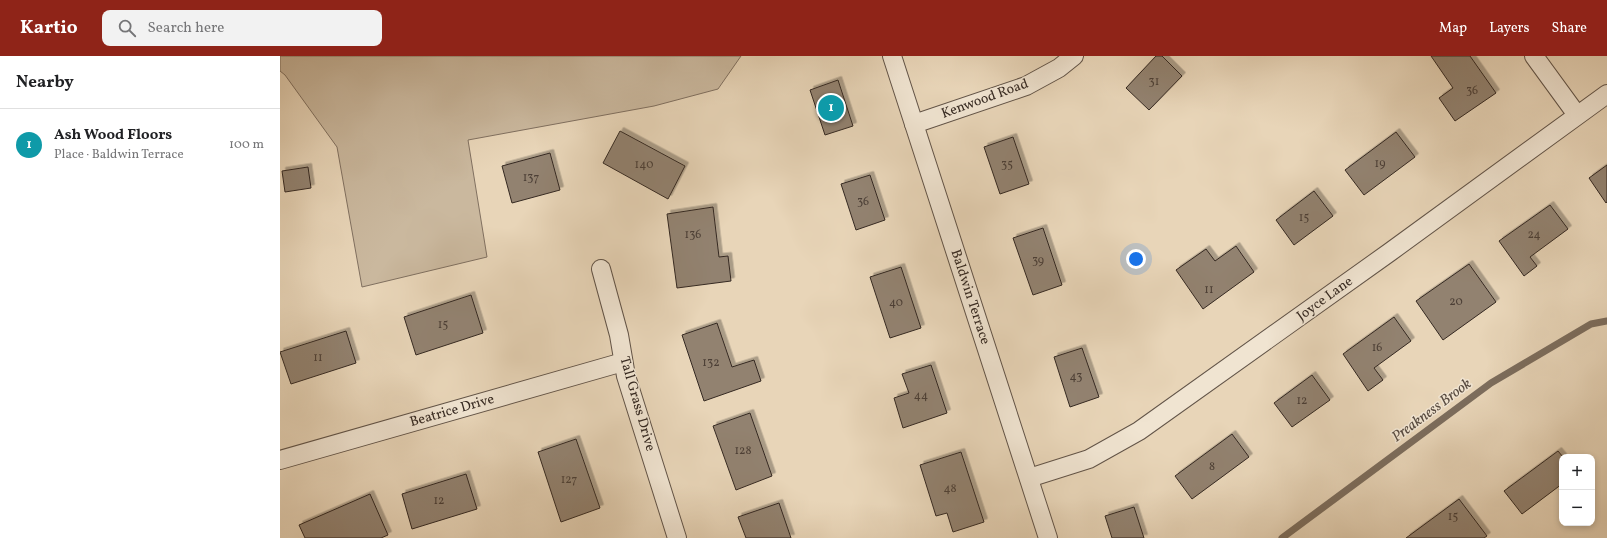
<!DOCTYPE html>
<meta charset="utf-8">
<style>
body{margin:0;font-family:Vollkorn,serif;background:#f2f2f2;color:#202124}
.controls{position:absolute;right:12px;bottom:12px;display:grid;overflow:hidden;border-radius:8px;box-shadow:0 2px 6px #0003}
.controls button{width:36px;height:36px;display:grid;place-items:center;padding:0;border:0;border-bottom:1px solid #e0e0e0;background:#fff;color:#202124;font:20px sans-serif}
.you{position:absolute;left:856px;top:203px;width:14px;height:14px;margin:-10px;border:3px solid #fff;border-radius:50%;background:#1a73e8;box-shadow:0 0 0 6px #1a73e833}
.badge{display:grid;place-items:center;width:26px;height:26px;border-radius:50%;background:#8f2418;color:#fff;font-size:13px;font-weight:700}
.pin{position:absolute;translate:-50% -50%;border:2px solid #fff;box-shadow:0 1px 4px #0006}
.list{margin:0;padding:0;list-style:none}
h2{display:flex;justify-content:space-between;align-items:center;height:52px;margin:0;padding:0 16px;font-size:17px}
h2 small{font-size:13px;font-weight:400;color:#757577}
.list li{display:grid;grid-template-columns:26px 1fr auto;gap:12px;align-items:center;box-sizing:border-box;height:72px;padding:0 16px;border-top:1px solid #e0e0e0}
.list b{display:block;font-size:15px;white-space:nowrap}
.list p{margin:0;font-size:13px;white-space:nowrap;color:#757577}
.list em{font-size:13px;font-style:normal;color:#757577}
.icon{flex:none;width:22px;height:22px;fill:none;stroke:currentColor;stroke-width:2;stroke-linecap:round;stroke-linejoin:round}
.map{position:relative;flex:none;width:1327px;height:482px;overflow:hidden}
header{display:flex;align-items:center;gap:24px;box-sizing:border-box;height:56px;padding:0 20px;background:#8f2418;color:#fff}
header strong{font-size:19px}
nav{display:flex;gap:22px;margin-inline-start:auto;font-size:14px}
.search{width:280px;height:36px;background:#f2f2f2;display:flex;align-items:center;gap:10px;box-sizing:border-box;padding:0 14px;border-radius:8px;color:#757577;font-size:15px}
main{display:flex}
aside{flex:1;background:#fff}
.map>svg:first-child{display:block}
.green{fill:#cab89e;stroke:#807060}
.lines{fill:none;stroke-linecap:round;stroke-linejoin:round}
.stream{stroke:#7c6d5d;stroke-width:7}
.building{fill:#928270;stroke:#352922;filter:url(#shadow)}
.minor-casing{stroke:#625448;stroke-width:20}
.minor{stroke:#f0e4d1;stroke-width:18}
.labels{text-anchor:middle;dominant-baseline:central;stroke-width:3;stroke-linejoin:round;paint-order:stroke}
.number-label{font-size:12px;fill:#4c3f36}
.street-label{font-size:14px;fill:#352922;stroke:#f0e4d1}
.water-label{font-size:15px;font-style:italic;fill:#584b40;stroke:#f0e4d1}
</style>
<header>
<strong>Kartio</strong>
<div class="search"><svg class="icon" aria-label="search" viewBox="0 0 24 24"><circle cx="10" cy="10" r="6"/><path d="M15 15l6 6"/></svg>Search here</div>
<nav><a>Map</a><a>Layers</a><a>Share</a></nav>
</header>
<main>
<aside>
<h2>Nearby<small></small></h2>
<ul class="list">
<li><span class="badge" style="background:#0f9aa8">1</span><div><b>Ash Wood Floors</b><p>Place · Baldwin Terrace</p></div><em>100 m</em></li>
</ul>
</aside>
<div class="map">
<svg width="1327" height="482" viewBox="0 0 1327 482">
<defs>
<filter id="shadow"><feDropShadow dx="3.5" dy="-3.5" stdDeviation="0" flood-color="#0004"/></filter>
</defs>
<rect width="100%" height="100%" fill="#e8d5b8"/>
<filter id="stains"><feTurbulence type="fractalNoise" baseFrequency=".005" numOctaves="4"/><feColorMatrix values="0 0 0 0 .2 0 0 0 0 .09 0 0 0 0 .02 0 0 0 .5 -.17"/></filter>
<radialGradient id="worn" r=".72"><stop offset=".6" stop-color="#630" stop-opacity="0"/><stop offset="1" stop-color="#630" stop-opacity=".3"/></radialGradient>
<path class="green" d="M0,0H461L438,33L374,50L188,84L207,201L82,231L57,91L5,19L0,15Z"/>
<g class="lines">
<path class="stream" d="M1002,482L1211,327L1311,268L1327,265"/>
</g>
<g class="building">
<path d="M876,0H882L902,20L869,54L846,32Z"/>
<path d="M1151,0H1190L1216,37L1175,65L1159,42L1173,32Z"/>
<path d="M558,24L573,70L545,79L530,34Z"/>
<path d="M340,75L405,110L388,143L323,107Z"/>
<path d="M1116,76L1135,101L1084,139L1065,114Z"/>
<path d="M733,81L749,128L720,138L704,91Z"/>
<path d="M270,97L280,134L232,147L222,110Z"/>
<path d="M1327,109V146L1326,147L1309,122Z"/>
<path d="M28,111L31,132L5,136L2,115Z"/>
<path d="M590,119L605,164L576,174L561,128Z"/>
<path d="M1034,135L1053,160L1014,189L996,164Z"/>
<path d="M1270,149L1288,173L1250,201L1257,210L1244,220L1219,185Z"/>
<path d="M433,151L439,201L448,200L451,225L397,232L387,158Z"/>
<path d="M763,172L782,229L753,239L733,182Z"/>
<path d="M956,190L974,216L923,253L896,214L926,193L935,205Z"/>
<path d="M1189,208L1216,246L1163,284L1136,245Z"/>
<path d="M621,211L641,272L610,282L590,221Z"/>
<path d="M191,239L203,277L136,299L124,261Z"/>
<path d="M1114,261L1131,285L1094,312L1103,324L1088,335L1063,298Z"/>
<path d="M437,267L452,311L474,304L481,325L424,345L402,279Z"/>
<path d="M66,275L76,307L11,328L0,296Z"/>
<path d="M802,292L819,341L790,351L774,301Z"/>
<path d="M651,309L667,357L623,372L614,342L629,337L622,318Z"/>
<path d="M1032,319L1050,344L1012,371L994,347Z"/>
<path d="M470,357L492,420L456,434L433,370Z"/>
<path d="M952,378L969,401L912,443L895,420Z"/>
<path d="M296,383L320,452L281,466L258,396Z"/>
<path d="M1278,395L1283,401L1282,428L1242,458L1224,435Z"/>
<path d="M681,396L704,466L673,476L667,457L656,460L640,409Z"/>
<path d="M186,418L197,453L132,473L122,438Z"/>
<path d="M90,438L108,479L101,482H25L19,469Z"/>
<path d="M1179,443L1207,480L1204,482H1126Z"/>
<path d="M499,447L511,482H466L458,461Z"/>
<path d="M854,451L864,482H832L825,460Z"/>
</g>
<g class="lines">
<defs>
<g id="minor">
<path d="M612,0L768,482"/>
<path d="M1254,0L1297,59"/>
<path d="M634,68L746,30L779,12L794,0"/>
<path d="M321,213L339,279L346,320L397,482"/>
<path d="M0,404L343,306"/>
<path d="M749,422L809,403L859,375L1110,196L1327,38"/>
</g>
</defs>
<use href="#minor" class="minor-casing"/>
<use href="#minor" class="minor"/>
</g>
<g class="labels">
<g class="number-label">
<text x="874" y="26">31</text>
<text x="1192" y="35">36</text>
<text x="1100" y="108">19</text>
<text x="364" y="109">140</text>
<text x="727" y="109">35</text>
<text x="251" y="122">137</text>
<text x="583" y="146">36</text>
<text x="1024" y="162">15</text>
<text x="413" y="179">136</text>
<text x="1254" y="179">24</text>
<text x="758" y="205">39</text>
<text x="929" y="234">11</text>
<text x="1176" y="246">20</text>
<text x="616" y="247">40</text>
<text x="163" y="269">15</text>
<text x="1097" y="292">16</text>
<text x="38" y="302">11</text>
<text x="431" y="307">132</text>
<text x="796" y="321">43</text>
<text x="641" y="340">44</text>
<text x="1022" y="345">12</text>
<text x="463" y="395">128</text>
<text x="932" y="411">8</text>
<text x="289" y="424">127</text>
<text x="670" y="433">48</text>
<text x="159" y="445">12</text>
<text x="1173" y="461">15</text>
</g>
<g class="street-label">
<text transform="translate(705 43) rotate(-20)">Kenwood Road</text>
<text transform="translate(690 241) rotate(72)">Baldwin Terrace</text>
<text transform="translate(1045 243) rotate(-36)">Joyce Lane</text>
<text transform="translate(357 348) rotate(74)">Tall Grass Drive</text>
<text transform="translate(172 355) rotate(-16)">Beatrice Drive</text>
</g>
<g class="water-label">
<text transform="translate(1152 355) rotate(-37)">Preakness Brook</text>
</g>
</g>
<rect width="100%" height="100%" filter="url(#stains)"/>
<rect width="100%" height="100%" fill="url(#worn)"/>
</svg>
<div class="controls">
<button>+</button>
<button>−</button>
</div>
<div class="you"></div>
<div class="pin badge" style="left:551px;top:52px;background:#0f9aa8">1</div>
</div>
</main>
